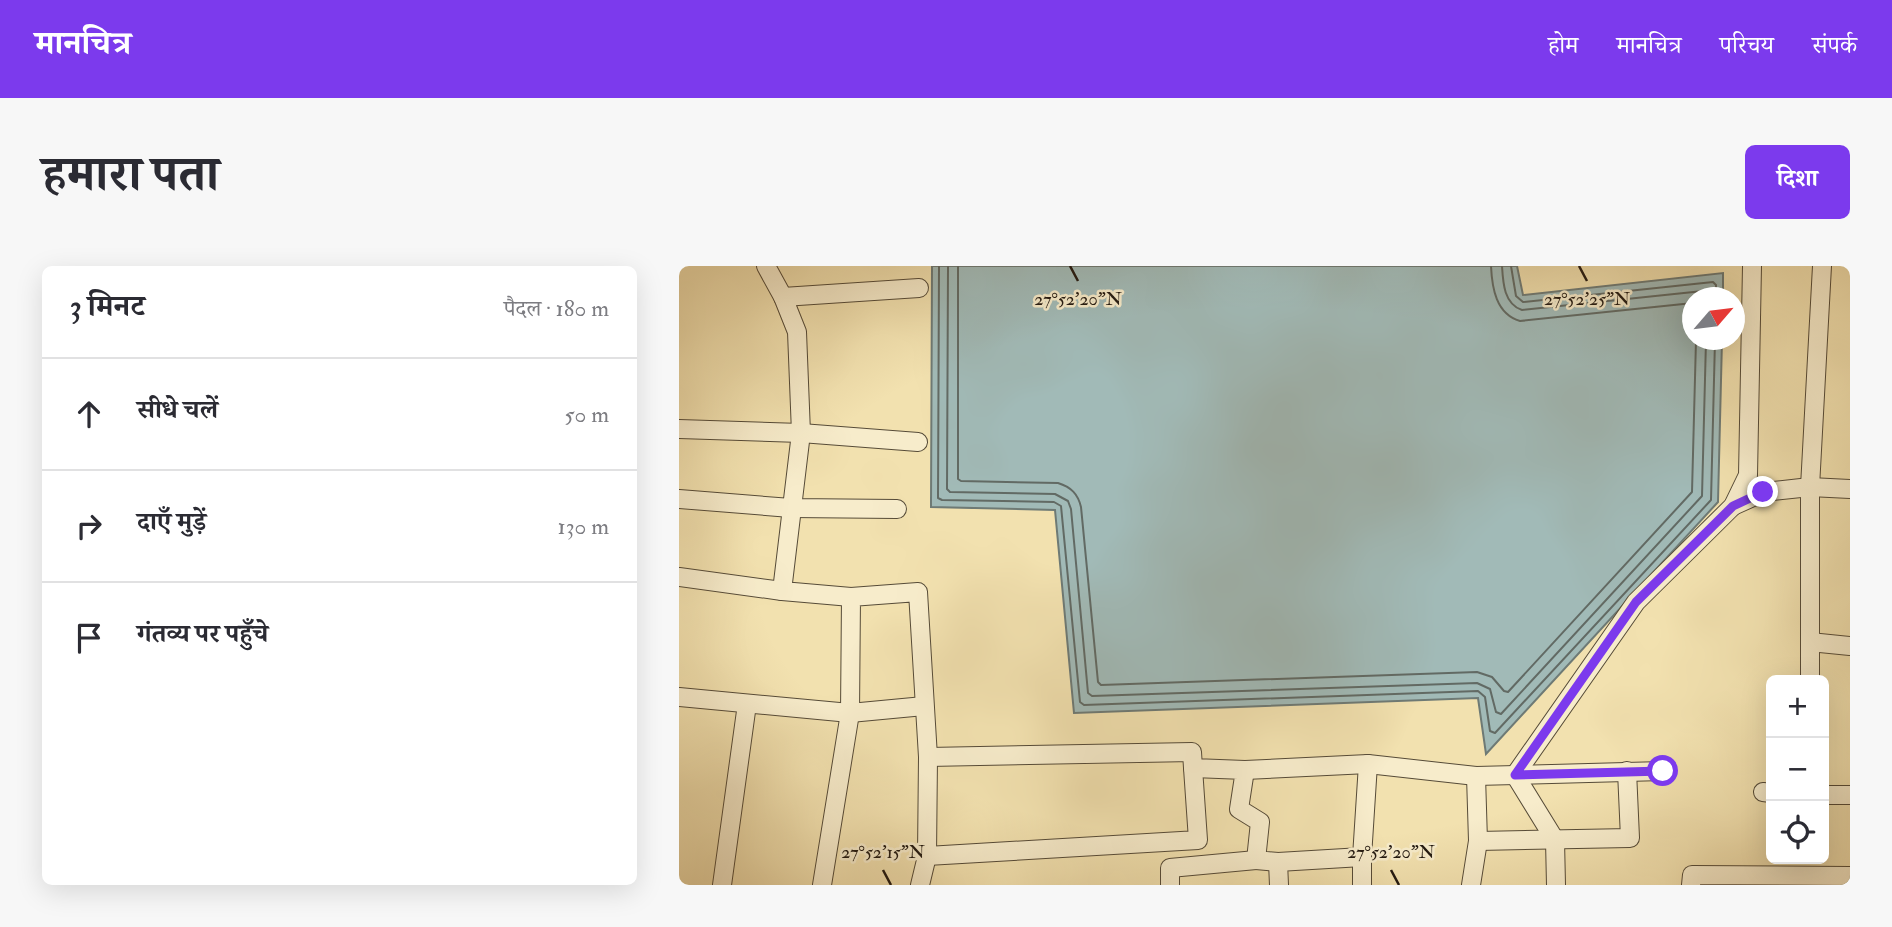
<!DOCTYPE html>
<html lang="hi">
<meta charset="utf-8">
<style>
body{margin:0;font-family:"IM FELL Double Pica","Noto Serif Devanagari",serif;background:#f7f7f7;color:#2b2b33}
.controls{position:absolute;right:21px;bottom:21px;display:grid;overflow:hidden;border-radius:10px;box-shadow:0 7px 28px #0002}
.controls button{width:63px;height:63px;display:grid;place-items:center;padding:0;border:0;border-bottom:2px solid #e1e1e2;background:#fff;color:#2b2b33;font:35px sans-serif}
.compass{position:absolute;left:1003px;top:21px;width:63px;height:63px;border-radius:50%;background:#fff;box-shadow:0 7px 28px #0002;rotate:62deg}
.stop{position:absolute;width:21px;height:21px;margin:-16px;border:5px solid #7c3aed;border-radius:50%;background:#fff}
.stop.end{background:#7c3aed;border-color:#fff;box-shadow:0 2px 7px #0008}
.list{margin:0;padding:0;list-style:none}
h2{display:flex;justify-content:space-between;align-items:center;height:91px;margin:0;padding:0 28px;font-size:30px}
h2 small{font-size:23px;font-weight:400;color:#7c7c81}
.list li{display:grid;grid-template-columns:46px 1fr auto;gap:21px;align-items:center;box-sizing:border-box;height:112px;padding:0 28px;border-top:2px solid #e1e1e2}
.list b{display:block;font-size:26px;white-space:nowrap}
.list em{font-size:23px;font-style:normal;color:#7c7c81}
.icon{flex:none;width:38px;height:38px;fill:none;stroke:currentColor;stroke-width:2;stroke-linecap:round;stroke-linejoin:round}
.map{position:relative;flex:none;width:1171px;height:619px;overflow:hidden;border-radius:10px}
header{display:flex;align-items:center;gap:42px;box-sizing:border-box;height:98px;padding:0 35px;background:#7c3aed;color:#fff}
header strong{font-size:33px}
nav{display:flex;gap:38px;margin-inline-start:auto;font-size:24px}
.intro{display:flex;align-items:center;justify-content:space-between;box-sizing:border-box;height:168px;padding:0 42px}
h1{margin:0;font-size:49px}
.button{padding:18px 32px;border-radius:10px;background:#7c3aed;color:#fff;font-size:24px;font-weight:700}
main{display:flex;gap:42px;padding:0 42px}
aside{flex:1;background:#fff;border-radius:10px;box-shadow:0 7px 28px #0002}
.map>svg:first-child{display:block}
.water{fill:#a1bab7;stroke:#6e7a75;stroke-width:2}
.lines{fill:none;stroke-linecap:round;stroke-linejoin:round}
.shore{stroke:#626a64;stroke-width:2}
.street-casing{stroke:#564b38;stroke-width:20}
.street{stroke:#f7eccb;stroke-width:18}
.route{stroke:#7c3aed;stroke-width:9}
.ticks{fill:none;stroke:#221911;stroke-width:2.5}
.ticks-label{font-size:18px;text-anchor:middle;fill:#221911;stroke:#f7eccb;stroke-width:5;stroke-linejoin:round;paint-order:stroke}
</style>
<header>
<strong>मानचित्र</strong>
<nav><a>होम</a><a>मानचित्र</a><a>परिचय</a><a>संपर्क</a></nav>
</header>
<div class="intro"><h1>हमारा पता</h1><a class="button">दिशा</a></div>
<main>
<aside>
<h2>3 मिनट<small>पैदल · 180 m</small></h2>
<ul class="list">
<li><svg class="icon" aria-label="ahead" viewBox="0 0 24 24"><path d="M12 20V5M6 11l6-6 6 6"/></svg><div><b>सीधे चलें</b></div><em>50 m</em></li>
<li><svg class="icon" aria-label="right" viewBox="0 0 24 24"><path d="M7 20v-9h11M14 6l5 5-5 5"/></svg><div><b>दाएँ मुड़ें</b></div><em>130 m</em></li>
<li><svg class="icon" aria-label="arrive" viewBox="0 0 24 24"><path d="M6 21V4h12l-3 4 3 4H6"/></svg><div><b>गंतव्य पर पहुँचे</b></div></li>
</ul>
</aside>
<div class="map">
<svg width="1171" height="619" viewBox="0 0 1171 619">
<rect width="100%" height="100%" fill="#f2e1af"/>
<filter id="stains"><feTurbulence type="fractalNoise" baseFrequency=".00286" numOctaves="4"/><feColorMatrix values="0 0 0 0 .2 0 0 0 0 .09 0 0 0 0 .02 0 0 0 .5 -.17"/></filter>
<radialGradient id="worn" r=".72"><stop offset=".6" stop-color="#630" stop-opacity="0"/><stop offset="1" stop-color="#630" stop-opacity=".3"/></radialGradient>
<path class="water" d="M253,0H838L844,29L1044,7V31L1014,32V74H1043L1039,236L807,488L799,432L395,447L376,244L252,241Z"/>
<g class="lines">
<g class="shore">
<path d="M260,0L259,232L263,234L375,236L382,240L401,436L405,439L799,425L806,431L811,465L816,467L1032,234L1036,74"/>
<path d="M269,0L268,223L271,226L376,228L389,235L392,243L409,427L413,430L798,417L811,423L817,446L822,448L1023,230L1027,74"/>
<path d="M279,0V213L282,215L379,217C392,221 399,228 402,241L419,416L422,419L798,406L813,411L825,425L829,426L1013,226L1017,74"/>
<path d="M812,0C813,22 817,48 841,55L1014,37"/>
<path d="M823,0C824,17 825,38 843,44L1024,25L1028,27V32"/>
<path d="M832,0L837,30L844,36L1034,16L1037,19V32"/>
</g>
<defs>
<g id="street">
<path d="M87,0L104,31L118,66L122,167L103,325L172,331"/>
<path d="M104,31L240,22"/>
<path d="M0,163L122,167L239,176"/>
<path d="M0,233L112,242L218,243"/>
<path d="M1054,240L1085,226L1131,221L1171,223"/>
<path d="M0,311L103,325"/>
<path d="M1131,376L1171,380"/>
<path d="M1131,414V221L1143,0"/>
<path d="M0,431L171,447L245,440"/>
<path d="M249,491L513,486L514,502L566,504L560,543L581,556L577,594L599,596"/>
<path d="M566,504L689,498L797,510L984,505"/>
<path d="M1084,526L1092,527"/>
<path d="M1145,529H1171"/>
<path d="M799,575L951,572L948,505"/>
<path d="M248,590L519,574L514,502"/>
<path d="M683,591V619"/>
<path d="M43,619L68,438"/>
<path d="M143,619L171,447L172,331L239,326L249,491L248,590L241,619"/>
<path d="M491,619V602L577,594"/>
<path d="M600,619L599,596L683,591L689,498"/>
<path d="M792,619L799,575L797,510"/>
<path d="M877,619L876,574L836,509L957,336L1054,240L1069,209L1073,0"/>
<path d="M1012,619L1013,609L1171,610"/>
</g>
</defs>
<use href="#street" class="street-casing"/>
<use href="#street" class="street"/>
</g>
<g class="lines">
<path class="route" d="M984,505L836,509L957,336L1054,240L1084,226"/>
</g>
<path class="ticks" d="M391,0L399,15M900,0L908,15M204,604L212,619M712,604L720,619"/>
<g class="ticks-label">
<text x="399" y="39">27°52'20"N</text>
<text x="908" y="39">27°52'25"N</text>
<text x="204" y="592">27°52'15"N</text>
<text x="712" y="592">27°52'20"N</text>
</g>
<rect width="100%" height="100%" filter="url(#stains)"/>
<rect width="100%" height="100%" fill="url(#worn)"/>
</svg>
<div class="controls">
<button>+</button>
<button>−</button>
<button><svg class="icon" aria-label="locate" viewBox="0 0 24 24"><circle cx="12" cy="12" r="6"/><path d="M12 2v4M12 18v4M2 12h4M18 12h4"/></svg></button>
</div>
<svg class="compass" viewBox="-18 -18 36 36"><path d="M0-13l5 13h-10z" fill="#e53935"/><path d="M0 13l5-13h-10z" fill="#7c7c81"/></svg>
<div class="stop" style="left:984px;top:505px"></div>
<div class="stop end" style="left:1084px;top:226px"></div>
</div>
</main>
